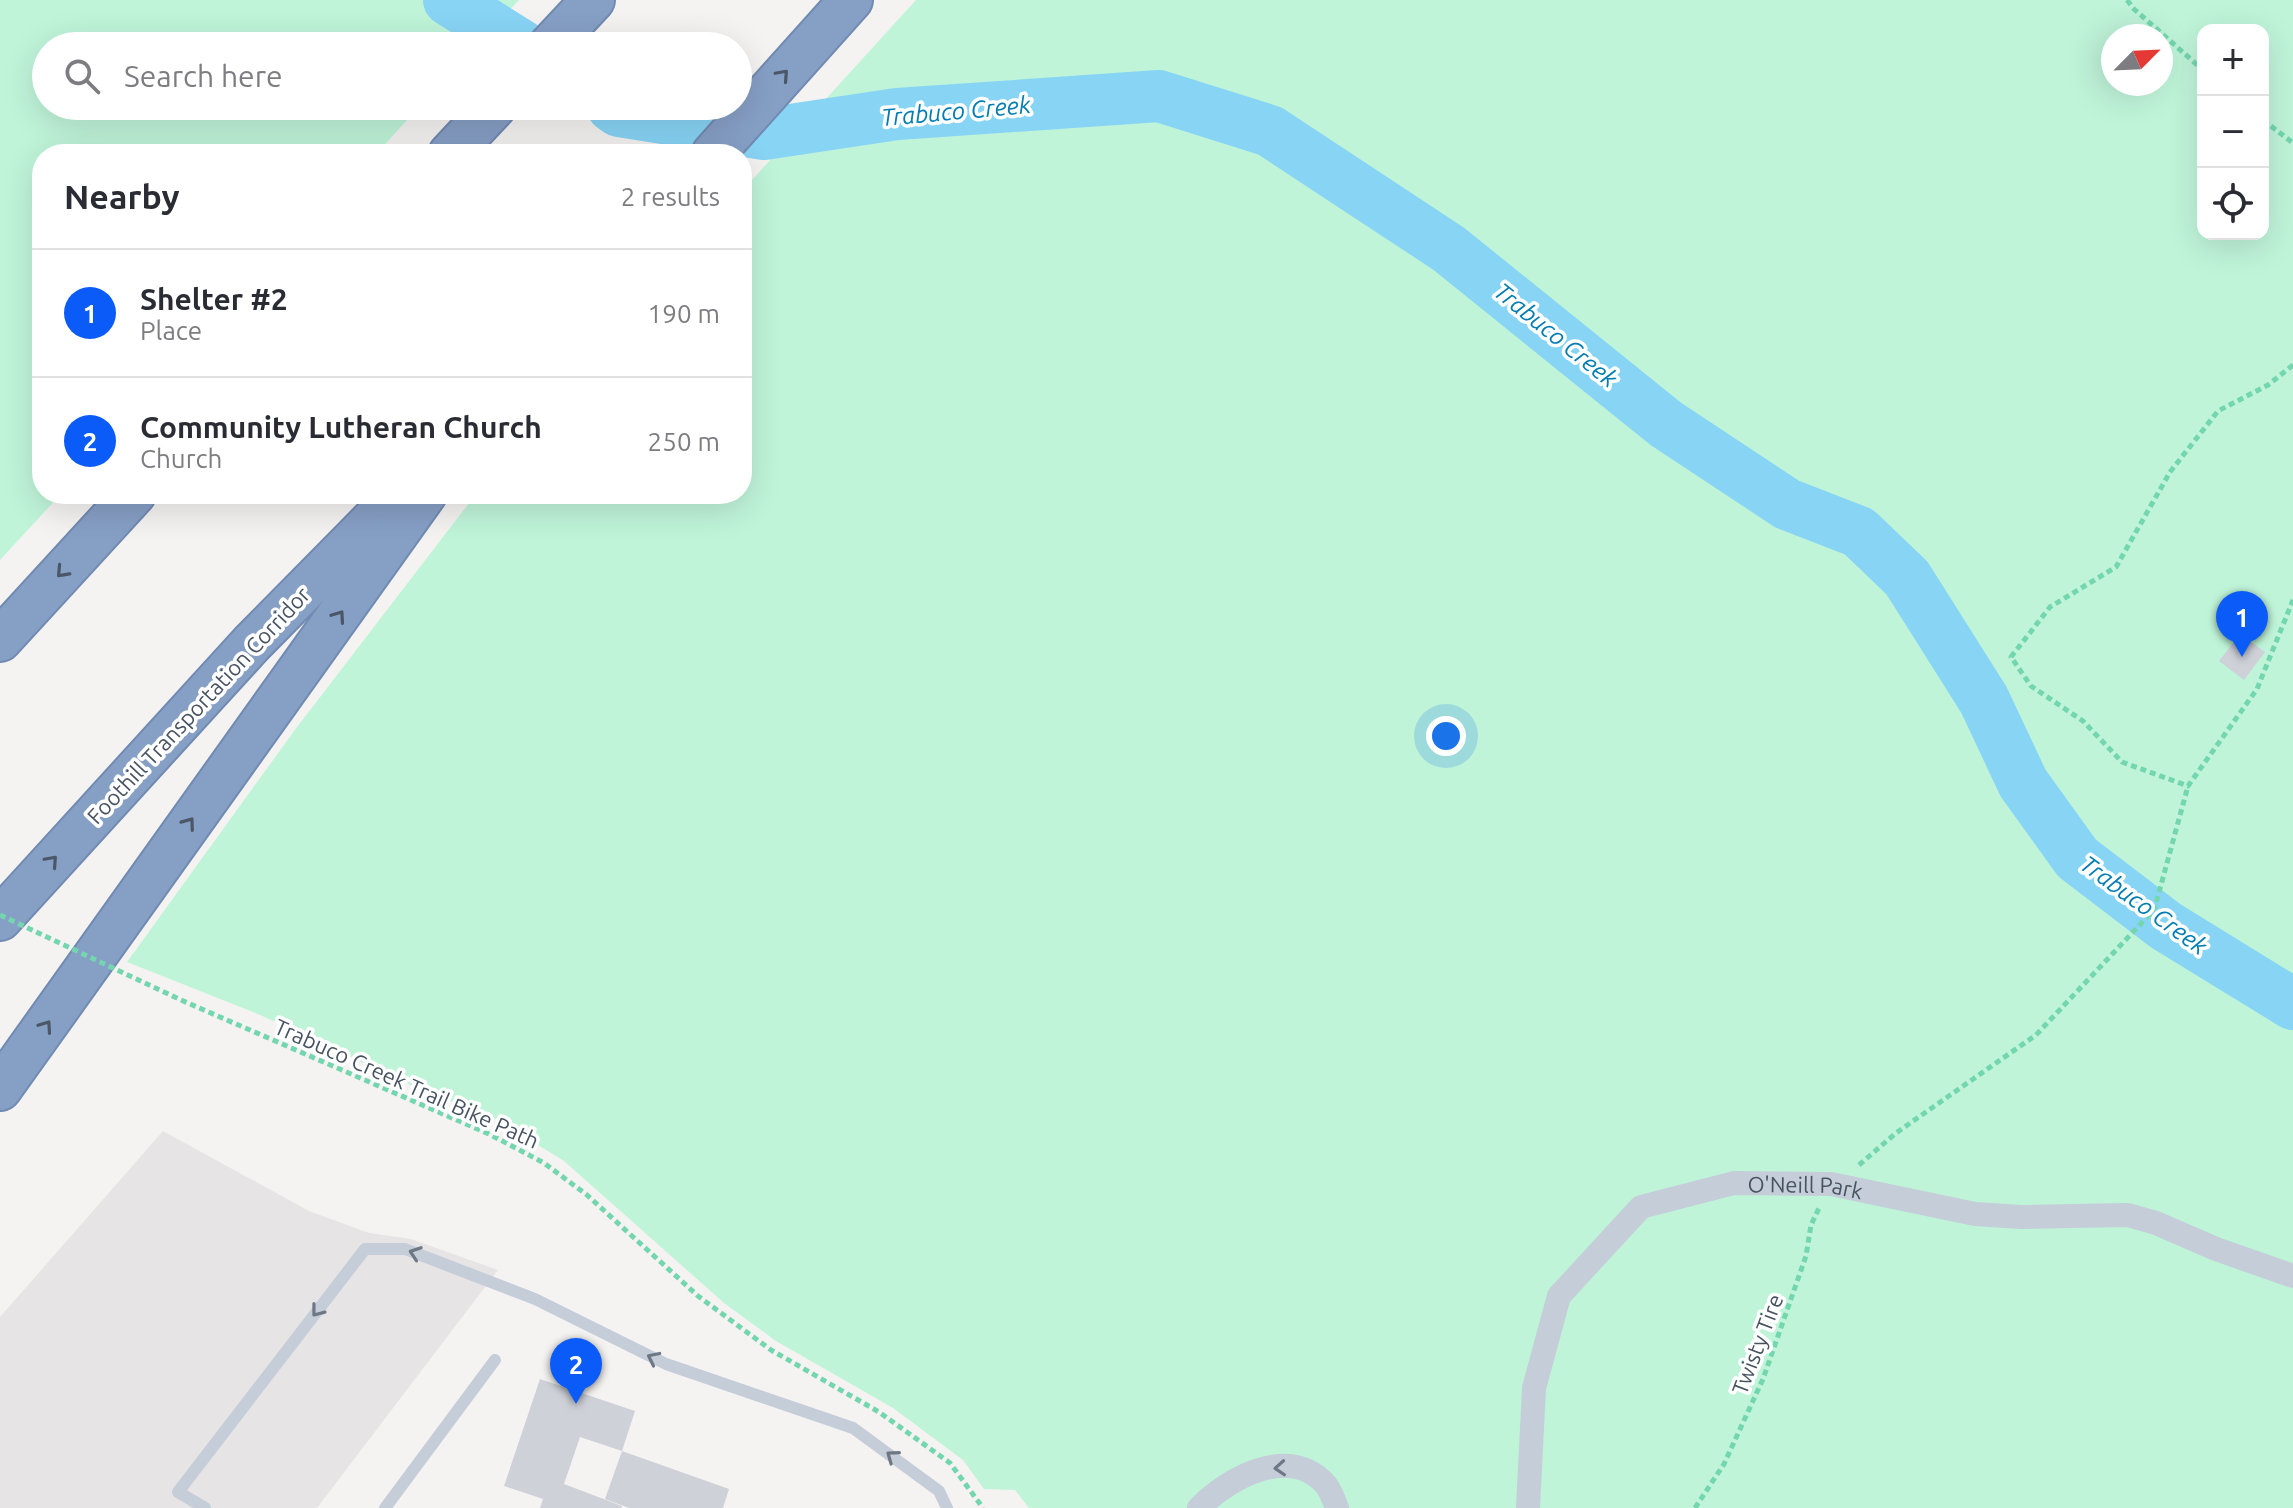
<!DOCTYPE html>
<meta charset="utf-8">
<style>
body{margin:0;font-family:Ubuntu,sans-serif;background:#f2f2f3;color:#2b2b33}
.controls{position:absolute;right:24px;top:24px;display:grid;overflow:hidden;border-radius:16px;box-shadow:0 8px 32px #0002}
.controls button{width:72px;height:72px;display:grid;place-items:center;padding:0;border:0;border-bottom:2px solid #e1e1e2;background:#fff;color:#2b2b33;font:40px sans-serif}
.compass{position:absolute;left:2101px;top:24px;width:72px;height:72px;border-radius:50%;background:#fff;box-shadow:0 8px 32px #0002;rotate:66deg}
.you{position:absolute;left:1446px;top:736px;width:28px;height:28px;margin:-20px;border:6px solid #fff;border-radius:50%;background:#1a73e8;box-shadow:0 0 0 12px #1a73e833}
.badge{display:grid;place-items:center;width:52px;height:52px;border-radius:50%;background:#0a5bf7;color:#fff;font-size:26px;font-weight:700}
.pin{position:absolute;translate:-50% -66px;filter:drop-shadow(0 2px 4px #0008)}
.pin::after{content:'';position:absolute;top:42px;width:28px;height:24px;background:inherit;clip-path:polygon(0 0,100% 0,50% 100%)}
.list{margin:0;padding:0;list-style:none}
h2{display:flex;justify-content:space-between;align-items:center;height:104px;margin:0;padding:0 32px;font-size:34px}
h2 small{font-size:26px;font-weight:400;color:#7c7c81}
.list li{display:grid;grid-template-columns:52px 1fr auto;gap:24px;align-items:center;box-sizing:border-box;height:128px;padding:0 32px;border-top:2px solid #e1e1e2}
.list b{display:block;font-size:30px;white-space:nowrap}
.list p{margin:0;font-size:26px;white-space:nowrap;color:#7c7c81}
.list em{font-size:26px;font-style:normal;color:#7c7c81}
.icon{flex:none;width:44px;height:44px;fill:none;stroke:currentColor;stroke-width:2;stroke-linecap:round;stroke-linejoin:round}
.map{position:relative;flex:none;width:2293px;height:1508px;overflow:hidden}
.search{position:absolute;background:#fff;box-shadow:0 8px 32px #0002;left:32px;top:32px;width:720px;height:88px;display:flex;align-items:center;gap:20px;box-sizing:border-box;padding:0 28px;border-radius:44px;color:#7c7c81;font-size:30px}
.panel{position:absolute;background:#fff;box-shadow:0 8px 32px #0002;left:32px;top:144px;width:720px;height:360px;border-radius:32px}
.map>svg:first-child{display:block}
.education{fill:#e6e4e4}
.green{fill:#bff4d9;fill-rule:evenodd}
.lines{fill:none;stroke-linecap:round;stroke-linejoin:round}
.river{stroke:#88d4f5;stroke-width:52}
.building{fill:#ced1d8}
.motorway-casing{stroke:#718ab1;stroke-width:46}
.path{stroke:#73d6af;stroke-width:5;stroke-dasharray:6 4;stroke-linecap:butt}
.service{stroke:#c5cdd8;stroke-width:12}
.minor{stroke:#c5cdd8;stroke-width:24}
.motorway{stroke:#869fc5;stroke-width:42}
.path-bridge{stroke:#73d6af;stroke-width:5;stroke-dasharray:6 4;stroke-linecap:butt}
.oneway{stroke:#4b5767}
.oneway2{stroke:#6e7885}
.labels{text-anchor:middle;dominant-baseline:central;stroke-width:7;stroke-linejoin:round;paint-order:stroke}
.street-label{font-size:22px;fill:#485362;stroke:#fff}
.water-label{font-size:24px;font-style:italic;fill:#017db4;stroke:#fff}
</style>
<div class="map">
<svg width="2293" height="1508" viewBox="0 0 2293 1508">
<rect width="100%" height="100%" fill="#f5f3f2"/>
<path class="education" d="M163,1131L309,1211L369,1233L411,1239L498,1270L317,1508H0V1317Z"/>
<g class="green">
<path d="M0,0H519L476,46H46V106H420L376,154H42V494H61L0,560Z"/>
<path d="M916,0H2293V1508H1029L1015,1490L984,1489L963,1460L893,1408L776,1341L724,1303L564,1161L494,1118L426,1092L258,1014L127,962L294,731L476,494H742V191ZM2203,30H2263V234H2203ZM2113,36H2161V84H2113Z"/>
</g>
<g class="lines">
<g class="river">
<path d="M449,0L522,46"/>
<path d="M612,106L619,111L764,134L897,114L1159,96L1270,131L1449,249L1666,424L1787,504L1859,532L1907,578L1984,700L2023,783L2077,858L2166,926L2293,1004"/>
</g>
</g>
<g class="building">
<path d="M2240,634L2265,652L2244,680L2219,661Z"/>
<path d="M540,1379L635,1411L622,1451L580,1437L564,1484L622,1506L621,1508H540L543,1499L504,1486Z"/>
<path d="M622,1451L729,1489L723,1508H629L605,1499Z"/>
</g>
<g class="lines">
<defs>
<g id="motorway">
<path d="M550,46L593,0"/>
<path d="M450,154L495,106"/>
<path d="M713,154L851,0"/>
<path d="M0,640L134,494"/>
<path d="M0,919L252,643L399,494"/>
<path d="M0,1089L425,494"/>
</g>
</defs>
<use href="#motorway" class="motorway-casing"/>
<g class="path">
<path d="M2127,0L2134,9L2203,70"/>
<path d="M2263,120L2293,143"/>
<path d="M2293,365L2268,385L2218,411L2170,472L2116,567L2050,607L2011,657L2031,686L2083,721L2122,762L2188,786L2257,689L2293,600"/>
<path d="M181,1000L489,1134L544,1163L587,1195L698,1296L771,1350L879,1412L950,1463L983,1508"/>
<path d="M1859,1165L1896,1133L2036,1035L2150,914L2155,907L2188,786"/>
<path d="M1695,1508L1724,1464L1763,1379L1806,1256L1811,1225L1819,1208"/>
</g>
<g class="service">
<path d="M205,1508L178,1492L365,1249H405L535,1299L666,1364L853,1428L939,1491L947,1508"/>
<path d="M385,1508L495,1360"/>
</g>
<g class="minor">
<path d="M1199,1508C1229,1477 1291,1444 1326,1485C1331,1491 1334,1501 1337,1508"/>
<path id="s1" d="M1528,1508L1534,1388L1559,1296L1641,1207L1734,1183L1831,1184L1975,1214L2021,1217L2128,1215L2156,1223L2216,1249L2293,1276"/>
</g>
<use href="#motorway" class="motorway"/>
<path class="path-bridge" d="M0,915L181,1000"/>
</g>
<defs><path id="oneway-chevron" d="M-2-3.5L2.5 0L-2 3.5" fill="none" stroke-width="1.6" stroke-linecap="round" stroke-linejoin="round" transform="scale(2)"/></defs>
<g class="oneway">
<use href="#oneway-chevron" transform="translate(783 75) rotate(-48)"/>
<use href="#oneway-chevron" transform="translate(62 572) rotate(133)"/>
<use href="#oneway-chevron" transform="translate(339 616) rotate(-55)"/>
<use href="#oneway-chevron" transform="translate(189 823) rotate(-54)"/>
<use href="#oneway-chevron" transform="translate(52 861) rotate(-48)"/>
<use href="#oneway-chevron" transform="translate(46 1026) rotate(-55)"/>
</g>
<g class="oneway2">
<use href="#oneway-chevron" transform="translate(415 1253) rotate(-161)"/>
<use href="#oneway-chevron" transform="translate(317 1311) rotate(128)"/>
<use href="#oneway-chevron" transform="translate(653 1358) rotate(-154)"/>
<use href="#oneway-chevron" transform="translate(892 1456) rotate(-144)"/>
<use href="#oneway-chevron" transform="translate(1280 1468) rotate(176)"/>
</g>
<g class="labels">
<g class="street-label">
<text transform="translate(198 705) rotate(-47)">Foothill Transportation Corridor</text>
<text transform="translate(407 1083) rotate(24)">Trabuco Creek Trail Bike Path</text>
<text stroke="none"><textPath href="#s1" startOffset="504">O'Neill Park</textPath></text>
<text transform="translate(1757 1344) rotate(-69)">Twisty Tire</text>
</g>
<g class="water-label">
<text transform="translate(956 111) rotate(-5)">Trabuco Creek</text>
<text transform="translate(1556 335) rotate(39)">Trabuco Creek</text>
<text transform="translate(2144 905) rotate(36)">Trabuco Creek</text>
</g>
</g>
</svg>
<div class="controls">
<button>+</button>
<button>−</button>
<button><svg class="icon" aria-label="locate" viewBox="0 0 24 24"><circle cx="12" cy="12" r="6"/><path d="M12 2v4M12 18v4M2 12h4M18 12h4"/></svg></button>
</div>
<svg class="compass" viewBox="-18 -18 36 36"><path d="M0-13l5 13h-10z" fill="#e53935"/><path d="M0 13l5-13h-10z" fill="#7c7c81"/></svg>
<div class="you"></div>
<div class="pin badge" style="left:2242px;top:657px">1</div>
<div class="pin badge" style="left:576px;top:1404px">2</div>
<div class="search"><svg class="icon" aria-label="search" viewBox="0 0 24 24"><circle cx="10" cy="10" r="6"/><path d="M15 15l6 6"/></svg>Search here</div>
<section class="panel">
<h2>Nearby<small>2 results</small></h2>
<ul class="list">
<li><span class="badge">1</span><div><b>Shelter #2</b><p>Place</p></div><em>190 m</em></li>
<li><span class="badge">2</span><div><b>Community Lutheran Church</b><p>Church</p></div><em>250 m</em></li>
</ul>
</section>
</div>
